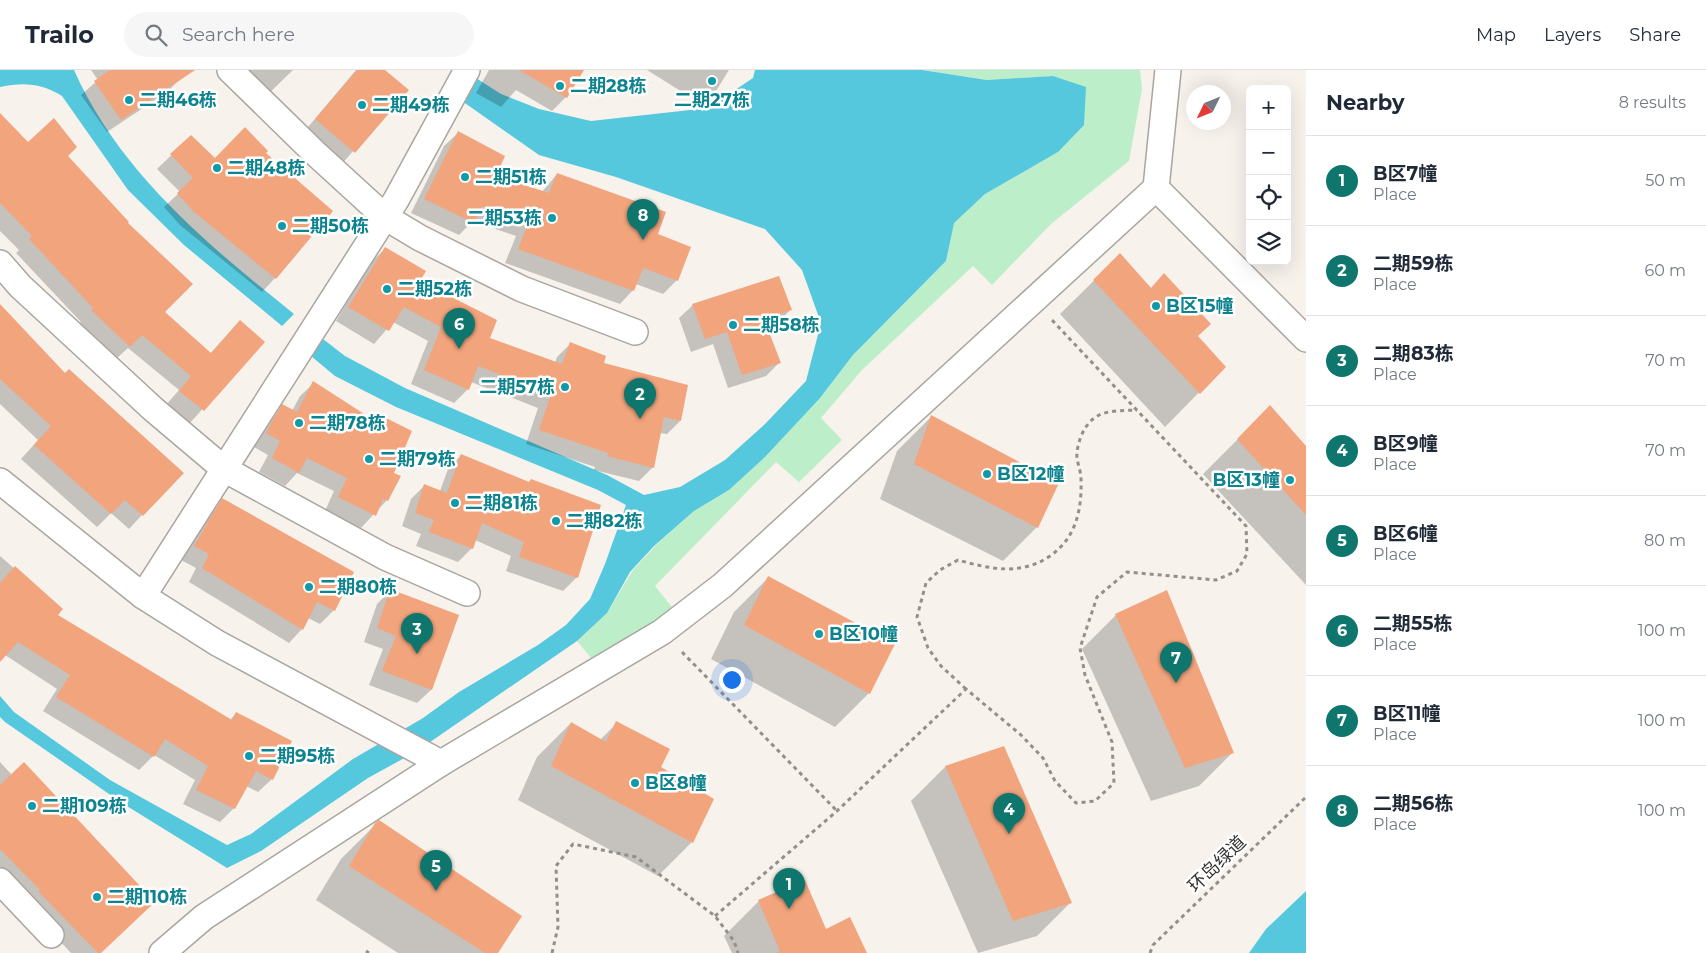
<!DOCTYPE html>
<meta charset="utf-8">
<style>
body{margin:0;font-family:Montserrat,"Noto Sans SC",sans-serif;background:#f6f6f7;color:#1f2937}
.controls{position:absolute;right:15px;top:15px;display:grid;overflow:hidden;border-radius:8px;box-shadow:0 5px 20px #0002}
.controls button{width:45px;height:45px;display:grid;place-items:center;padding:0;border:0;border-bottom:1px solid #e0e1e3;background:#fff;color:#1f2937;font:25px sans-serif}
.compass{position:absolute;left:1186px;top:15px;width:45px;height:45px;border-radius:50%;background:#fff;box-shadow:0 5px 20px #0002;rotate:227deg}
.you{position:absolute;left:731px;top:609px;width:18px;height:18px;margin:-12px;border:4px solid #fff;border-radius:50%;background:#1a73e8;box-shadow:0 0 0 8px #1a73e833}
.badge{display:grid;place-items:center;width:32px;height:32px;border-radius:50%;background:#0f766e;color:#fff;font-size:16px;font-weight:700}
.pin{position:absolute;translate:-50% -41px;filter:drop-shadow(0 1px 2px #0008)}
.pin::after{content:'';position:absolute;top:26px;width:18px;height:15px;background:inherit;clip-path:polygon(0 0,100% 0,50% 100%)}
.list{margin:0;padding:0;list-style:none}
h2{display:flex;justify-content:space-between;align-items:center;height:65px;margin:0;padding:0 20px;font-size:21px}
h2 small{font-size:16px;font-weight:400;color:#747a83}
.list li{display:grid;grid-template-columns:32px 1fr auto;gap:15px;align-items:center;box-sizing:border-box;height:90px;padding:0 20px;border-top:1px solid #e0e1e3}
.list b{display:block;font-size:19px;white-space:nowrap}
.list p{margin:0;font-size:16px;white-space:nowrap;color:#747a83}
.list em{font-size:16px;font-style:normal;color:#747a83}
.icon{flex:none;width:28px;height:28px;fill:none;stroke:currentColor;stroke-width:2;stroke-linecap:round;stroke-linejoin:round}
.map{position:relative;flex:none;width:1306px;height:883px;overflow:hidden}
header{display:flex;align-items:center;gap:30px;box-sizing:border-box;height:70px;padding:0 25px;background:#fff;border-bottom:1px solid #e0e1e3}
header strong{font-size:24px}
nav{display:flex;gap:28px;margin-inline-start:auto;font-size:18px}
.search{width:350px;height:45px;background:#f6f6f7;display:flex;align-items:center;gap:12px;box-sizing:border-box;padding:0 18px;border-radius:28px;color:#747a83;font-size:19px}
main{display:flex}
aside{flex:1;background:#fff}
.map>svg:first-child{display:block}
.green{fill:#bcefc9}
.water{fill:#55c8dd}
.shadow{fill:#0003}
.building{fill:#f2a47d}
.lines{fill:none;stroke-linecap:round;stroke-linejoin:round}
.minor-casing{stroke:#aaa59f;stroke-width:28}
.path{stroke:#938f8b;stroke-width:3;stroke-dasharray:4 4;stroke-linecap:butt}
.minor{stroke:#fff;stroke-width:25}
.culture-dot{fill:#0f9aa8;stroke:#fff;stroke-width:2}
.labels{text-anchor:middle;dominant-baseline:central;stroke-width:5;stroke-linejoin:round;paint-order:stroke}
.culture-label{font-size:18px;font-weight:bold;fill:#0d838f;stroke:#fff;text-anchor:start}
.street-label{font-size:18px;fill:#343230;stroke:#fff}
</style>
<header>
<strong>Trailo</strong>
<div class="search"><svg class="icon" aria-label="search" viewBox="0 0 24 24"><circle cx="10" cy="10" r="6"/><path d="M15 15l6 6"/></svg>Search here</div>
<nav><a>Map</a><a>Layers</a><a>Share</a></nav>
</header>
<main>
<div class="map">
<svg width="1306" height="883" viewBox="0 0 1306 883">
<rect width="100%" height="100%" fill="#f7f2ec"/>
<path class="green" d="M922,0H1140L1142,19L1129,91L1051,154L992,215L973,196L862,300L821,348L842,370L799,412L776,392L655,516L675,541L591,588L577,571L607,543L633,500L658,473L694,441L729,420L765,387L823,324L853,285L946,191L953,153L985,124L1058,82L1086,18L1053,6L987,10Z"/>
<g class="water">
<path d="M0,0H74C119,102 209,176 294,244L282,256L184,175L128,120L62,26C41,13 24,12 0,17Z"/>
<path d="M755,0H922L987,10L1053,6L1086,17L1084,55L1058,82L985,124L954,153L946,191L853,285L820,328L765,387L729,420L694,441L654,476L630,502L607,543L577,571L417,681L368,708L261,781L227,798L122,733L5,652L0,647V626L14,642L110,710L227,775L251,764L353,689L423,648L459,622L538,575L566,555L590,529L605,494L626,435L598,420L396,337L335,306L311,286L323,269L345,286L405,318L607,405L644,425L680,417L725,390L765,354L806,311L821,253L802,200L765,159L616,107L539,85L462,31L476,8L501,24L539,39L591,51L708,38L753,8Z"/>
<path d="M1306,821V883H1249L1266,859Z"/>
</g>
<g class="shadow">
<path d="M91,0H174L180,9L167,22L107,62L81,25L98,10Z"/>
<path d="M234,0H293L263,29Z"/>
<path d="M356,0H383L407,20L340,96L303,63Z"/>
<path d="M489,0H582L566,27L552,41L516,20L501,37L476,23Z"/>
<path d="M647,0H729L716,21L703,35Z"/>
<path d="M0,45L28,74L67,86L126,153L163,243L210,284L240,251L263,272L189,354L166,335L179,320L128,278L116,289L78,254L81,252L16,183L19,180L0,161Z"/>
<path d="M458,63L494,106L542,122L557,104L657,164L677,210L663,224L636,214L633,220L620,234L505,193L516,166L473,151L459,165L411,143L444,76Z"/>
<path d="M191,66L215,89L264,83L275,208L262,222L180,155L164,137L180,122L157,99Z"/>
<path d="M385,179L418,211L488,268L555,293L557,287L571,273L680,351L667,364L659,363L653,397L639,411L594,400L595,397L526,374L538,338L471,312L468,319L454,333L411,314L428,271L393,252L374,274L336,251L371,192Z"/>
<path d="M1120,185L1224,297L1165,357L1060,244Z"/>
<path d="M693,235L790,240L777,254L766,257L779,293L766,306L728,318L713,274L691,282L679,248Z"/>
<path d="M0,236L142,445L129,459L111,443L97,457L21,389L38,370L0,334Z"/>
<path d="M314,313L373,351L378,346L392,404L387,430L361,458L325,441L334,421L297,403L285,416L259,402L268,385L254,377L262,361L283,336L292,341L300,326Z"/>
<path d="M1270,337L1306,377V515L1203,404Z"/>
<path d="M931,347L1037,457L1003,491L880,429L897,381Z"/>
<path d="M461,385L528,413L577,507L563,521L506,501L511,486L475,470L472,478L458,492L416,476L421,464L402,456L411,429L424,416L440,421L448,399Z"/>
<path d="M221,433L334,540L320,554L308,548L302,559L289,573L189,512L196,498L181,490L207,447Z"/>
<path d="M0,486L61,539L56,545L230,650L236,643L272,709L258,722L246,716L234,738L220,752L183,734L195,710L154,685L139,700L43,641L57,619L5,585L0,590Z"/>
<path d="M768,508L869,623L835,657L711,589L734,542Z"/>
<path d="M390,521L458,545L431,620L417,633L369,615L383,579L364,572L377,534Z"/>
<path d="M1116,545L1233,682L1199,716L1151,731L1082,579Z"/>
<path d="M571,653L600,670L617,653L659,697L692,772L658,806L518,730L537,687Z"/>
<path d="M1004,677L1071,832L1037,866L978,883L911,731L945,697Z"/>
<path d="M0,692L12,705L100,883H71L0,807Z"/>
<path d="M376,754L496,883H398L316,830L341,789Z"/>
<path d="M804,812L825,860L866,883H732L724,866L758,832Z"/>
</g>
<g class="building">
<path d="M110,0H195L121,50L94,11Z"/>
<path d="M357,0H385L409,20L355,83L315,49Z"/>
<path d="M519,0H584L567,28Z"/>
<path d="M0,43L28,72L54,48L77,77L68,86L129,152L128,153L193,214L165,242L211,283L240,250L265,272L204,341L179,321L191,306L142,265L130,277L91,240L93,238L29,169L32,166L0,133Z"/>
<path d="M245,57L268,81L266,83L333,141L276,209L194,142L177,123L193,108L170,84L191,65L215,88Z"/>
<path d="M458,61L505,86L496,106L549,123L557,103L666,142L658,164L691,177L678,211L643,198L634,221L518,179L529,152L482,136L474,153L424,129Z"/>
<path d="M385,177L426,201L420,211L497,250L490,268L562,294L570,272L606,286L604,293L688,315L681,351L664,347L654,398L607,386L608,383L539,360L551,324L478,296L469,320L424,300L441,257L404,237L389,261L348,237Z"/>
<path d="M1120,183L1151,218L1164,203L1211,254L1198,266L1226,297L1200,324L1093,210Z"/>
<path d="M779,206L792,240L764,249L781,293L742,305L727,262L705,269L692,234Z"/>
<path d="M0,234L65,303L69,299L184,403L143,446L125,430L111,444L34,375L51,356L0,309Z"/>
<path d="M313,311L375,351L378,344L412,361L394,403L401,406L388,431L383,429L376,446L338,427L347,408L307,388L299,403L272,388L280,371L266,363L275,346L282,334L297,342Z"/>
<path d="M1270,335L1306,376V445L1237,369Z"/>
<path d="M931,345L1059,413L1038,458L914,394Z"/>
<path d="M461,384L529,412L531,409L601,435L578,508L519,487L524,472L482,453L473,479L429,462L434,450L415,443L424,414L447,423Z"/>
<path d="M222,428L354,502L335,541L317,532L303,560L202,498L209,484L194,476Z"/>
<path d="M15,496L63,539L58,545L232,650L236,642L292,671L273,710L256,701L235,739L196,720L208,696L165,669L154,687L56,627L70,605L18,572L0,592V513Z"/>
<path d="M768,506L895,574L870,624L744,555Z"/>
<path d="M390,519L459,545L432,620L382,601L396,566L377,558Z"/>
<path d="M1167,520L1234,683L1185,698L1115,544Z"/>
<path d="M616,651L670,679L661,697L714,729L693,773L551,696L571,652L606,672Z"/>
<path d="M1004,676L1072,833L1013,851L945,696Z"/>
<path d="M24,692L155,832L101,883H98L38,821L40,820L0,779V715Z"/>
<path d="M379,750L522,846L498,883H485L349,796L375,753Z"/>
<path d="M805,810L826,859L850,847L867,883H776L780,881L758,830Z"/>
</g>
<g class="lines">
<defs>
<g id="minor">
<path d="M230,0L315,83L385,147L420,168L522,219L635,262"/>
<path d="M1156,118L1306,269"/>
<path d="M0,193L20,216L153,339L224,399L385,487L467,523"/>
<path d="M0,411L143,526L217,573L441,693"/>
<path d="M143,526L396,130L467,0"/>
<path d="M0,811L51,865"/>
<path d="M162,883L204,847L441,693L662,562L723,515L1156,118L1168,0"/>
</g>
</defs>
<use href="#minor" class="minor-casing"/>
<g class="path">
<path d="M682,582L837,741"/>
<path d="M966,619L941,596L928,578L917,547L926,513L940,500L958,490C990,499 1021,506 1050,486C1076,468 1082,440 1081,409C1081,400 1076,391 1077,383C1078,371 1084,356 1093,349C1105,339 1123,341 1137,340"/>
<path d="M715,846L837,741L966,619L1021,665L1043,688L1055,711L1076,733L1095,731L1114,713L1112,672L1085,605L1080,578L1097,527L1127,502L1216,510L1237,501L1247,484L1246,456L1051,249"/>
<path d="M366,881L369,883"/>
<path d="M552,883L558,857L556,796L573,774L636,787L715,846L734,871L738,883"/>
<path d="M1150,883L1153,875L1306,727"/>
</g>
<use href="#minor" class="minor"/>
</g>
<g class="culture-dot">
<circle cx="712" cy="11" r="5"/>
<circle cx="560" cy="16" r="5"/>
<circle cx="129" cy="30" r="5"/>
<circle cx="362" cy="35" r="5"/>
<circle cx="217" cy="98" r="5"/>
<circle cx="465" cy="107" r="5"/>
<circle cx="552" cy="148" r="5"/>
<circle cx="282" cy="156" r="5"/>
<circle cx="387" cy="219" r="5"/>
<circle cx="1156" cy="236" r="5"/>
<circle cx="733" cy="255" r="5"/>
<circle cx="565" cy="317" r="5"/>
<circle cx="299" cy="353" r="5"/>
<circle cx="369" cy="389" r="5"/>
<circle cx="987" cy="404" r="5"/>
<circle cx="1290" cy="410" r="5"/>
<circle cx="455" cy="433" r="5"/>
<circle cx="556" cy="451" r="5"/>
<circle cx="309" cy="517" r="5"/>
<circle cx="819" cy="564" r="5"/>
<circle cx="249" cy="686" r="5"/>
<circle cx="635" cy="713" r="5"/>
<circle cx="32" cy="736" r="5"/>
<circle cx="97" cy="827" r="5"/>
</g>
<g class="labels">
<g class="culture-label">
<text x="570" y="16">二期28栋</text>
<text x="139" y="30">二期46栋</text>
<text x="712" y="30" text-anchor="middle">二期27栋</text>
<text x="372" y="35">二期49栋</text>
<text x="227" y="98">二期48栋</text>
<text x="475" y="107">二期51栋</text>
<text x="542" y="148" text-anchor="end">二期53栋</text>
<text x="292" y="156">二期50栋</text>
<text x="397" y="219">二期52栋</text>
<text x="1166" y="236">B区15幢</text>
<text x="743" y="255">二期58栋</text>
<text x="555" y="317" text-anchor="end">二期57栋</text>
<text x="309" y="353">二期78栋</text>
<text x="379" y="389">二期79栋</text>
<text x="997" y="404">B区12幢</text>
<text x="1280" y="410" text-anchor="end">B区13幢</text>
<text x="465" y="433">二期81栋</text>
<text x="566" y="451">二期82栋</text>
<text x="319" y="517">二期80栋</text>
<text x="829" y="564">B区10幢</text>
<text x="259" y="686">二期95栋</text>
<text x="645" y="713">B区8幢</text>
<text x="42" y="736">二期109栋</text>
<text x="107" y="827">二期110栋</text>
</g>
<g class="street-label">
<text transform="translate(1217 794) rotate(-44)">环岛绿道</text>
</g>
</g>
</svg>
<div class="controls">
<button>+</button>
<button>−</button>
<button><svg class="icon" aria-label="locate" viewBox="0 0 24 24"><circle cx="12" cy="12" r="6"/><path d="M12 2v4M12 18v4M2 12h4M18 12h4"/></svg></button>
<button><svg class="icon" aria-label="layers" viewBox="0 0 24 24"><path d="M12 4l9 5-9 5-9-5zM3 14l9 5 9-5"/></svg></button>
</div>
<svg class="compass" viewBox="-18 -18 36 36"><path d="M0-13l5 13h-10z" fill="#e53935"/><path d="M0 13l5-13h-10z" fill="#747a83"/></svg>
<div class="you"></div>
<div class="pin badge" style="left:789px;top:839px">1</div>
<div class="pin badge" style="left:640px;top:349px">2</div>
<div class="pin badge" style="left:417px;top:584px">3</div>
<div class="pin badge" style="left:1009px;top:764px">4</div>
<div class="pin badge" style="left:436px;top:821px">5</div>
<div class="pin badge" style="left:459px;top:279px">6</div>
<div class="pin badge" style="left:1176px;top:613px">7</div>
<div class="pin badge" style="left:643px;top:170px">8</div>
</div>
<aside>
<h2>Nearby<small>8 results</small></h2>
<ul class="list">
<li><span class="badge">1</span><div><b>B区7幢</b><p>Place</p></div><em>50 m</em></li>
<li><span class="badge">2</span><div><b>二期59栋</b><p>Place</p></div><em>60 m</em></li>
<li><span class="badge">3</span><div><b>二期83栋</b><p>Place</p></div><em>70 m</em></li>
<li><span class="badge">4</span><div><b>B区9幢</b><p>Place</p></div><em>70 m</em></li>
<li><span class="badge">5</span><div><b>B区6幢</b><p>Place</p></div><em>80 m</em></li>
<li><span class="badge">6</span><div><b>二期55栋</b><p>Place</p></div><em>100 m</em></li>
<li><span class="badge">7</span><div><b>B区11幢</b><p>Place</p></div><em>100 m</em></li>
<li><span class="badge">8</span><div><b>二期56栋</b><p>Place</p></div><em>100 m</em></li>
</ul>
</aside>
</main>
